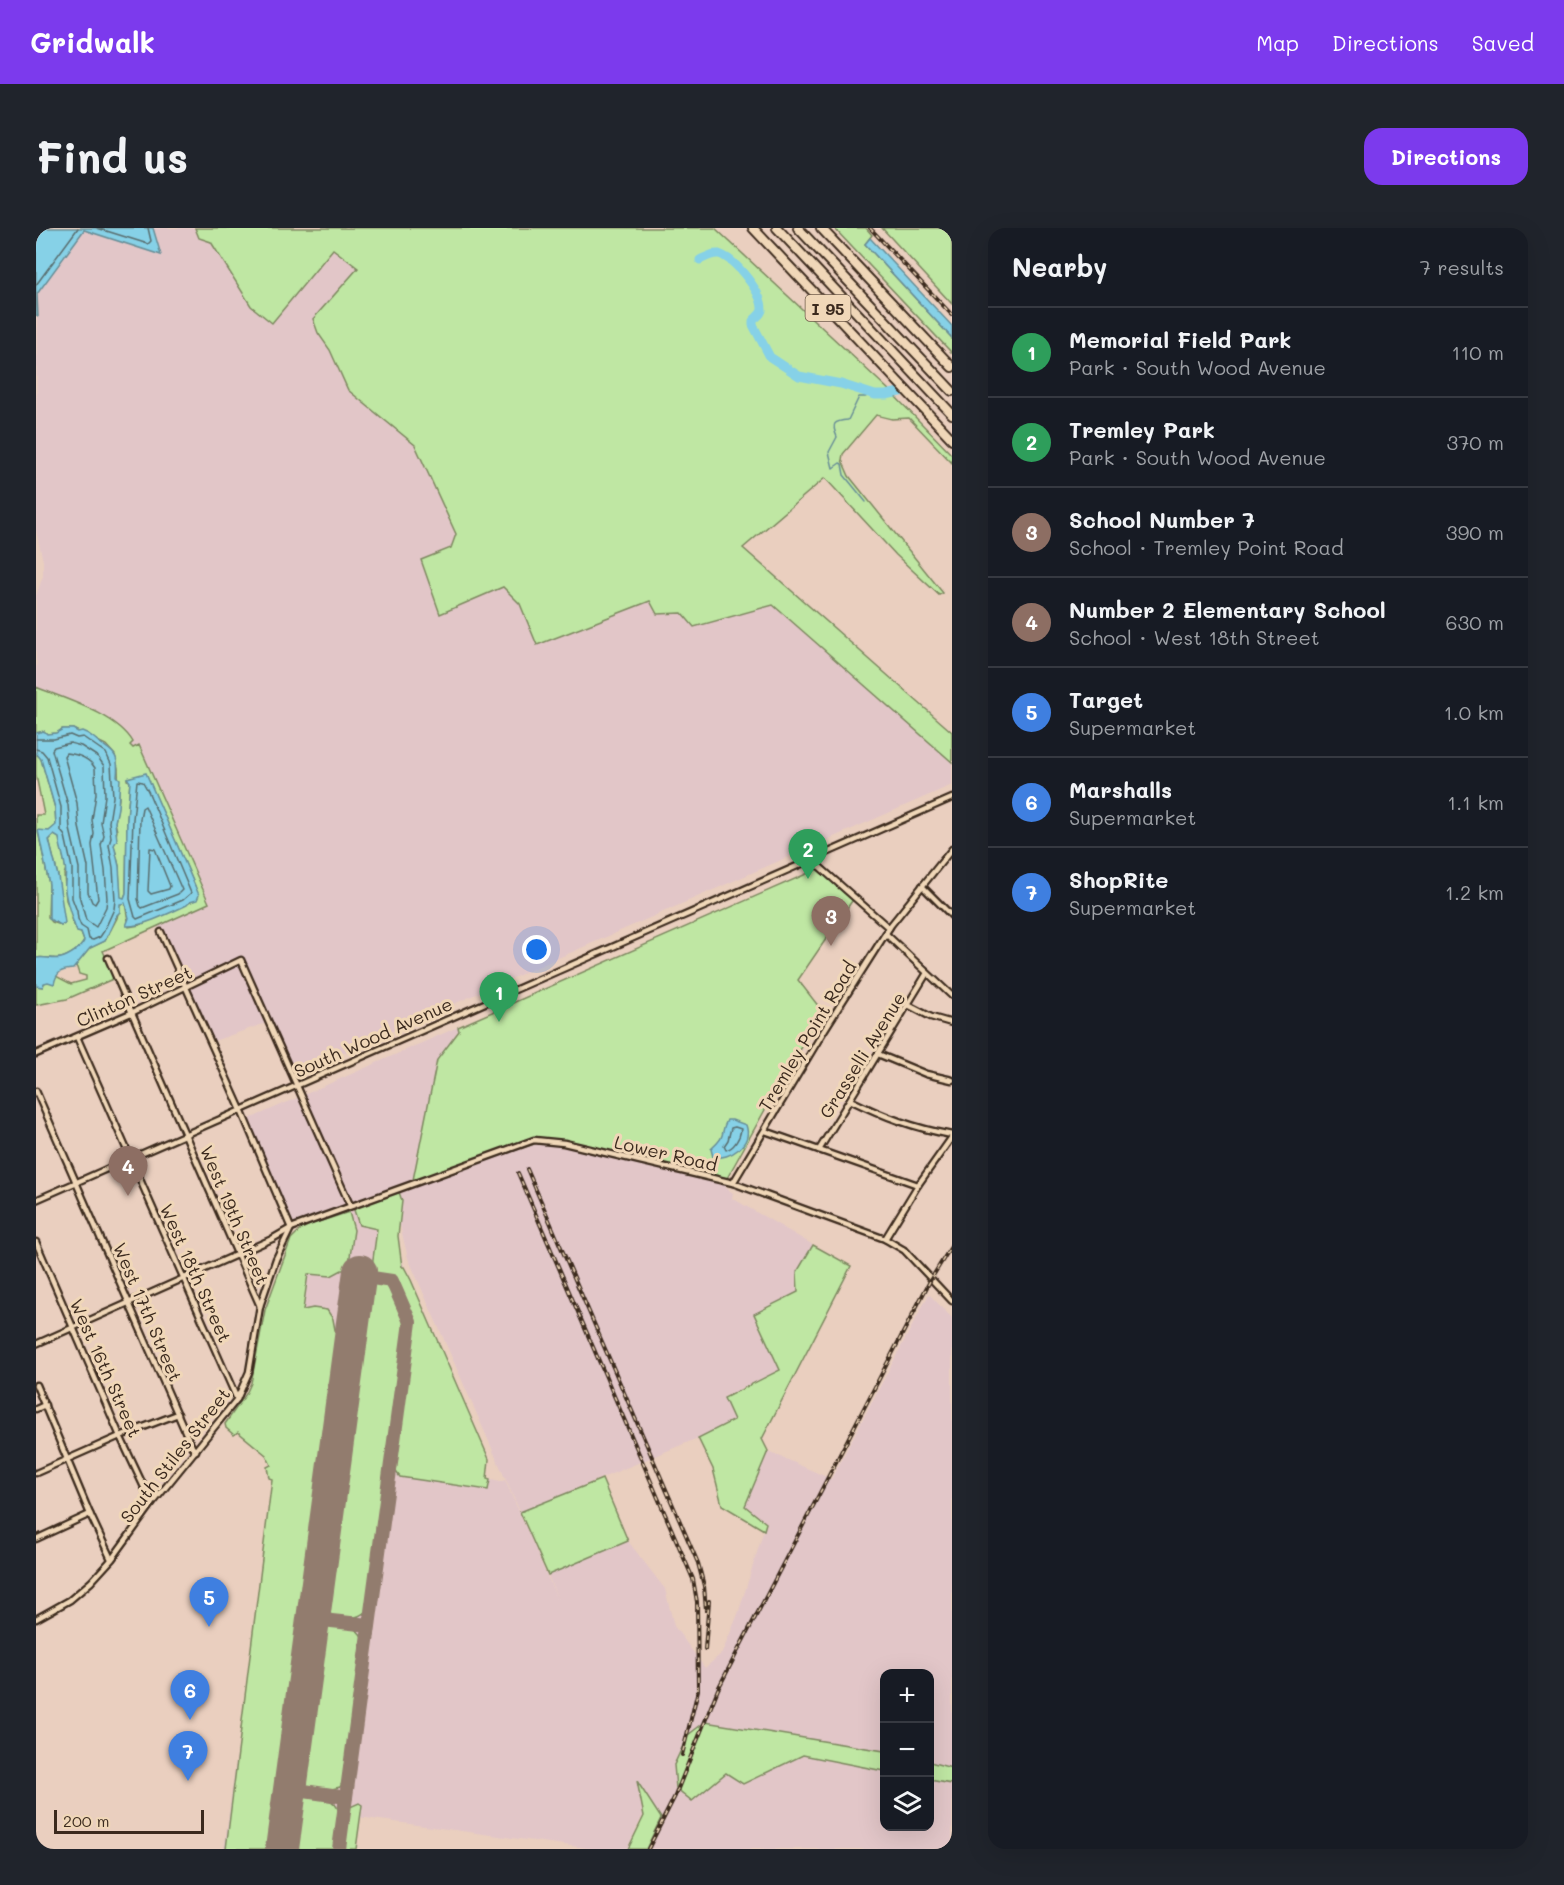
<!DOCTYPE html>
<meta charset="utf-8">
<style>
body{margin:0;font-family:Mali,sans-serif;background:#20242c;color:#f1f3f6}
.controls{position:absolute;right:18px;bottom:18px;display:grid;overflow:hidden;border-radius:12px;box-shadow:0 6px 24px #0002}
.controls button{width:54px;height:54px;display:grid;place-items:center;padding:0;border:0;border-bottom:2px solid #363941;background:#171b24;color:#f1f3f6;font:30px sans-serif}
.scale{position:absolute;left:18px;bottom:15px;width:150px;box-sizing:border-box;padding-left:6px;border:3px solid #3b2a1e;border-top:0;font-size:16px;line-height:21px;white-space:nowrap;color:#3b2a1e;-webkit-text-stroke:4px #f0d7b8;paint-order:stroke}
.you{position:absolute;left:501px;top:722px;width:21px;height:21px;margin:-15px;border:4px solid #fff;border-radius:50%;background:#1a73e8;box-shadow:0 0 0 9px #1a73e833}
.badge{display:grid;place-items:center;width:39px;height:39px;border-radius:50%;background:#7c3aed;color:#fff;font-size:20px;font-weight:700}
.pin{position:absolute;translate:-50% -50px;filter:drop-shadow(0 2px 3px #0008)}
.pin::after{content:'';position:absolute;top:32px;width:21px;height:18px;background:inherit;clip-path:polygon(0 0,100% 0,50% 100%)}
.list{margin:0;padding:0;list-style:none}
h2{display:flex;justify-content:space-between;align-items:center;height:78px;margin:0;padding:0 24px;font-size:26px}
h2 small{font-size:20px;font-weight:400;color:#9ea1a6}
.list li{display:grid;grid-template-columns:39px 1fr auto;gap:18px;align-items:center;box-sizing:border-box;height:90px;padding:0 24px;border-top:2px solid #363941}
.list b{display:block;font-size:22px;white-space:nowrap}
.list p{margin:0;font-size:20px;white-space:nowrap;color:#9ea1a6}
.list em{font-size:20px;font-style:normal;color:#9ea1a6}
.icon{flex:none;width:33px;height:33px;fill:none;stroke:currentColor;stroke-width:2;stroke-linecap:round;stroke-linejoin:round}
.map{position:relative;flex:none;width:916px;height:1621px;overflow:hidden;border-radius:18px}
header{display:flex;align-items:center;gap:36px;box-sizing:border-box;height:84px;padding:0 30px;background:#7c3aed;color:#fff}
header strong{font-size:28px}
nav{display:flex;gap:33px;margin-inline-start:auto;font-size:21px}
.intro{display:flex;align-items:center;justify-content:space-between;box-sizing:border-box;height:144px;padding:0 36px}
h1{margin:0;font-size:42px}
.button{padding:15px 27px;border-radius:18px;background:#7c3aed;color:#fff;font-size:21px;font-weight:700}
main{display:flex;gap:36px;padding:0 36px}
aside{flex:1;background:#171b24;border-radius:18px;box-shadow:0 6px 24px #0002}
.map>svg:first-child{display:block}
.built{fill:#e2c6c8}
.green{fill:#bfe7a3;stroke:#7d8860;stroke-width:1.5}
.water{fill:#86d1e7;stroke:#688e97;stroke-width:1.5}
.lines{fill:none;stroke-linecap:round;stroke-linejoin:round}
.shore{stroke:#596d6e;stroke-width:1.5}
.stream{stroke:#688e97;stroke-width:1.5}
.river{stroke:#86d1e7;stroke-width:9}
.taxiway{stroke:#927c6e;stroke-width:14}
.runway{stroke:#927c6e;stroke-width:34}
.minor-casing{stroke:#3b2a1e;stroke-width:9}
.motorway-casing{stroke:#3b2a1e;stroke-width:12}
.minor{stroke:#f0d7b8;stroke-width:4.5}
.motorway{stroke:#f0d7b8;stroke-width:8}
.rail-casing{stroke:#3b2a1e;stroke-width:4}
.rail{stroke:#f0d7b8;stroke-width:1.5;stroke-dasharray:4.5;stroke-linecap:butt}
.labels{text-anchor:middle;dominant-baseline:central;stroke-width:6;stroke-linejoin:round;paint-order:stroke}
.shield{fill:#f0d7b8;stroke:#715e4c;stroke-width:1.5}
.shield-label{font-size:16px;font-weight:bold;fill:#3b2a1e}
.street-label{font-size:18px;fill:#3b2a1e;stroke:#f0d7b8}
</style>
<header>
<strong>Gridwalk</strong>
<nav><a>Map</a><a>Directions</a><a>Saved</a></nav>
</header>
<div class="intro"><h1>Find us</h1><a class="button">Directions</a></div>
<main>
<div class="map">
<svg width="916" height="1621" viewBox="0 0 916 1621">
<rect width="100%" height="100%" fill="#eacfbf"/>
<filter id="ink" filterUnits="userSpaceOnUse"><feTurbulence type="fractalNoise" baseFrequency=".0167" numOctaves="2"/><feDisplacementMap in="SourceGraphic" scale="12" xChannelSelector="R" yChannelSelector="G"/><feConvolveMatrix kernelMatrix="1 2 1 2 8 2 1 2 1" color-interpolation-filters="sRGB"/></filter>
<g filter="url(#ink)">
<g class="built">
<path d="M117,0H159L163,10L175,14L215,78L236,95L298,21L322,40L282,105L294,122L312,162L379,217L420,306L416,320L467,359L484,376L502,417L614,373L646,385L658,399L737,377L916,534V557L256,847L233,794L175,814L122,698L173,675L103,517L97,521L65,487L0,459V438L2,437L0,432V368L7,348V333L0,302L1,66L48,2L124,27Z"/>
<path d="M422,799L423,802L401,832L510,912L689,953L690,960L697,965L696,970L777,1017L761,1044L762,1064L744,1142L688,1169L698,1192L662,1210L484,1284L372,1030L356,964L273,993L257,1003L209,893Z"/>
<path d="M339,975L362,1017L368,1039L453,1231L451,1251L464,1254L469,1252L521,1370L512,1347L592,1313L629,1361L638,1398L669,1440L686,1425L702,1386L730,1295L709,1279L732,1223L795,1251L893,1066L916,1090V1540L894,1534V1446H849L848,1523L669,1494L690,1545L707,1556L767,1527L848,1543L849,1598H894V1552L916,1556V1621H610L625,1590L601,1555L607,1587L591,1621H558L322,1589L317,1621H188L273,997Z"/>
</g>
<g class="green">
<path d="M159,0H679L854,163L916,227V235L873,190L856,191L840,187L807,226L806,232L813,248L907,365L903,367L860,327L789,250L707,320L916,504V534L737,377L658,399L646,385L621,386L614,373L501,417L484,376L467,359L404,386L385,332L415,320L420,306L379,217L312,162L294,122L282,105L277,91L322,40L297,21L236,95L215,78L175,14L163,10Z"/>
<path d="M798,0H830L836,7L829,16L916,110V125Z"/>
<path d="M846,0H916V76Z"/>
<path d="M0,459C29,471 81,486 97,514L94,517L97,520L103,517L173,675L67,723L79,750L31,771L0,777V758L7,759L8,755L19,751L20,748L35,756L50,752V748L43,746L40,737L54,720L69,713L81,690L84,676L89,675L93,699L104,697L157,673L159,658L110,546L91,550V552L94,553L91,591L90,665L88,670H84L83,638L78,617L81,603L79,594L83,571L82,540L79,527L70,517L37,501H26L21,505L11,506L8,503L0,505Z"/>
<path d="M0,525L5,531L19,580L20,598L13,603H2L13,656L12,689L16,694L25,697L22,648L13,612L18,607L23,609L30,641L28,646L30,672L36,685L35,691L41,703L45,705L48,713C45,720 33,728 25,730C17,732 8,728 0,730V587H8L0,547Z"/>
<path d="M784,640L818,670L762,752L787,784L740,862L690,952L510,912L376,957L401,832L423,803L422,799Z"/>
<path d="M363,964L366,973L362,1008L366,1039H368L375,1052L453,1231L451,1251L454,1252L452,1262L364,1249L357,1240L376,1092L357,1053L350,1048L335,1046L341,1001L323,997L318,982L321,979Z"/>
<path d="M313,984L318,1002L312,1042H306L295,1048L272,1046L267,1082L277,1080L291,1082L297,1091L299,1102L302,1103L232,1621H190L236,1251L233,1250L231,1239L235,1237L230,1227L202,1204L198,1207L190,1200L189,1196L210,1166L215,1155L229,1082L255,1011L264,1002L273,997Z"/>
<path d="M777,1017L815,1038L726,1211L732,1223L709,1278L730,1295L728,1302L686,1277L677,1241L662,1210L698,1192L688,1170L744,1142L718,1086L762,1064L761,1044Z"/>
<path d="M338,1055C341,1055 345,1055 348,1056C356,1060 367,1088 368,1098L331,1382C321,1393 304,1392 292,1385Z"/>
<path d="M566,1251L592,1313L512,1347L484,1284Z"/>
<path d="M292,1397C305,1397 322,1397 327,1411L308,1551L304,1559L292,1562L269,1558Z"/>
<path d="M669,1494L848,1523V1543L767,1527L707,1556L690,1545L656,1573L640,1560L638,1537L652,1507Z"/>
<path d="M894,1534L916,1540V1556L894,1552Z"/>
<path d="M601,1553L625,1590L610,1621H592L608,1588Z"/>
<path d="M271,1568C284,1569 299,1569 303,1584L298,1621H261L267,1570Z"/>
<path d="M323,1575L326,1577L320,1621H306L311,1583L314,1579Z"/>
</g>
<g class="water">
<path d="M0,0H117L125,27L48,2L1,66L2,88L0,87Z"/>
<path d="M834,10L916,98V110L829,16Z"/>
<path d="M27,501H37L42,504L46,503C52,505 53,506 58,510C73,524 84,521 81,548L84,551L82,580L79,594L81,612L78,617L83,638L85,669L88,670L90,665L91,591L94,554L91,550L110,545L163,667L161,672L154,674L151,677C136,684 106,699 90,698L93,690L89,675L84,676V684L81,687L69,713L54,720L37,741C25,742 21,743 18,756L12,754L8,755L7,759L0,758V730C8,728 17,732 25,730C33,728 45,720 48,713L45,705L41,704C37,694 30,673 29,662C28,654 31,645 29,638C28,629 24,619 23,610L18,607L13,612L22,648L29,695L25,697L13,691V656L2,602L13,603L20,597L19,580L5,531L0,525V505L8,503L11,506L20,505Z"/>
<path d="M691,892H696L710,897C717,916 694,932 677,929L675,921C692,906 683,907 691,892Z"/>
</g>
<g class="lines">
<g class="shore">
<path d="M61,0L112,16L115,13L112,0"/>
<path d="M0,57L42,0"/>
<path d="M0,511H18L34,507L41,510L47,509L70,525L75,536L77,569L73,594L75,610L73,617L77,640L79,672L78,681L68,703L64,709L57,712L53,711L51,702L45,698L42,691L41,683L36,670V640L29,608L25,603V579L11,529L6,523L0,521"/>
<path d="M34,515L45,518L62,529L68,538L69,568L65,595L68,608L65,617L69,642L71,671L70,679L60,699L50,692L43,667V640L34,601L32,577L16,522L18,519Z"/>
<path d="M30,525C40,526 53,530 59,540L60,566L56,592L58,606L56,617L62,671L59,676L56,674L52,664V639L43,599L41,575L28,528Z"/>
<path d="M101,553L107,554L112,563L155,665L147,672L101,691L99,689L94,671L97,591Z"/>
<path d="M109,578L146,662L142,666L106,680L104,678L102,671L104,591L106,580Z"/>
<path d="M114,620L119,621L134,658L133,661L115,666L112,663Z"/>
<path d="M699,899L705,901C704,910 698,920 690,922L688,918L692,912L695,900Z"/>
</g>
<path class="stream" d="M830,274L808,247L806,236L804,235L797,240L793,224L801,209C795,195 798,193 812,192L823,169H829L836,166"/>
<path class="river" d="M664,32C670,29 676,25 683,26C699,31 727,65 726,82C725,87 720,89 717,93V97L734,129L763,148L805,156L839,167H850L868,163"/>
<g class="taxiway">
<path d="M277,1391L333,1397"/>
<path d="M254,1561L310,1569"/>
<path d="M303,1621L374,1094L356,1053L323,1048"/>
</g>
<path class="runway" d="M246,1621L324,1043"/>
<defs>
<g id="minor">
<path d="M776,632L853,700"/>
<path d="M886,658L916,688"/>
<path d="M125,704L205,882L255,1000"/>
<path d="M850,706L916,768"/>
<path d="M72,730L224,1078"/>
<path d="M872,777L895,789L916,795"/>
<path d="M41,809L201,1171"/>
<path d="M0,826L95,785L205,732L314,977"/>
<path d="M842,826L890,846L916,852"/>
<path d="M0,863L156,1219L160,1223"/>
<path d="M814,872C849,889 878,900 916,907"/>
<path d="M729,903L882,957"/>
<path d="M783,922L891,745"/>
<path d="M697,955L789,801L855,697L916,621"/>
<path d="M0,972L916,570"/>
<path d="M849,1011L882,957L916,909"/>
<path d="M0,1014L84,1208L116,1276"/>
<path d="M0,1116L236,1011L255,1000L498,912L528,915L697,955L849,1011L868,1022L916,1073"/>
<path d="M0,1157L54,1286L75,1331"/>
<path d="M0,1181L9,1177"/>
<path d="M0,1245L84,1208L142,1186"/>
<path d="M0,1311L54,1286"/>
<path d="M0,1391L34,1372L55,1354L76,1331L116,1276L201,1171L213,1144L224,1078L240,1031L255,1000"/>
</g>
<g id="motorway">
<path d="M717,0L916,211"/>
<path d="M741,0L916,186"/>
<path d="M762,0L916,163"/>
<path d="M785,0L916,139"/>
</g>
</defs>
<use href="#minor" class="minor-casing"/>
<use href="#motorway" class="motorway-casing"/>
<use href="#minor" class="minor"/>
<use href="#motorway" class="motorway"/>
<defs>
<g id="rail">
<path d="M834,0L916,87"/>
<path d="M491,941L662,1335L668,1358L670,1382"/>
<path d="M482,945L657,1351L661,1374L662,1462L646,1527"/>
<path d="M669,1421L673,1373"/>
<path d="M612,1621L639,1568L682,1461L895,1051L916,1017"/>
</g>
</defs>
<use href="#rail" class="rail-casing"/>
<use href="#rail" class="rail"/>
</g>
</g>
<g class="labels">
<rect class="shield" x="769.5" y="67" width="45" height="26" rx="4.5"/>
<g class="shield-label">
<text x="792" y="80">I 95</text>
</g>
<g class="street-label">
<text transform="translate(98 768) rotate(-24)">Clinton Street</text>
<text transform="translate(771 808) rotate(-59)">Tremley Point Road</text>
<text transform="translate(337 809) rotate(-24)">South Wood Avenue</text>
<text transform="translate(826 827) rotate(-58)">Grasselli Avenue</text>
<text transform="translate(630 925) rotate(13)">Lower Road</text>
<text transform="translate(199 987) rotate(67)">West 19th Street</text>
<text transform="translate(160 1045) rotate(66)">West 18th Street</text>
<text transform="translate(112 1084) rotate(67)">West 17th Street</text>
<text transform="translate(70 1140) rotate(66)">West 16th Street</text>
<text transform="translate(139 1227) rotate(-52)">South Stiles Street</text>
</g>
</g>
</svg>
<div class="controls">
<button>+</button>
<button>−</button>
<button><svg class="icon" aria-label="layers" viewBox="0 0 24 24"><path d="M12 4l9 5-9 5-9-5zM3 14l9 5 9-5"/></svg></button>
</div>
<div class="scale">200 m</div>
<div class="you"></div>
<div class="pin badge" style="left:463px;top:794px;background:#2e9e5b">1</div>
<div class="pin badge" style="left:772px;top:651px;background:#2e9e5b">2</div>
<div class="pin badge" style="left:795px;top:718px;background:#8d6e63">3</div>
<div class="pin badge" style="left:92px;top:968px;background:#8d6e63">4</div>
<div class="pin badge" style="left:173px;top:1399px;background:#3f7fe0">5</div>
<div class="pin badge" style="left:154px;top:1492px;background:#3f7fe0">6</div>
<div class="pin badge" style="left:152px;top:1553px;background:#3f7fe0">7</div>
</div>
<aside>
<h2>Nearby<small>7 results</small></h2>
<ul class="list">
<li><span class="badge" style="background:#2e9e5b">1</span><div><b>Memorial Field Park</b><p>Park · South Wood Avenue</p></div><em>110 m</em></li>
<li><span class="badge" style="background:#2e9e5b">2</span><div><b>Tremley Park</b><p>Park · South Wood Avenue</p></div><em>370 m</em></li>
<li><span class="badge" style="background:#8d6e63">3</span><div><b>School Number 7</b><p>School · Tremley Point Road</p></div><em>390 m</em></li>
<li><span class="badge" style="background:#8d6e63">4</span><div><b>Number 2 Elementary School</b><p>School · West 18th Street</p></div><em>630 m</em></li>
<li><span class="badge" style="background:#3f7fe0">5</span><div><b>Target</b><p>Supermarket</p></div><em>1.0 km</em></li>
<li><span class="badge" style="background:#3f7fe0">6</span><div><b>Marshalls</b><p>Supermarket</p></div><em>1.1 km</em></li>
<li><span class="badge" style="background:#3f7fe0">7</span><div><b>ShopRite</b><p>Supermarket</p></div><em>1.2 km</em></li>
</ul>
</aside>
</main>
